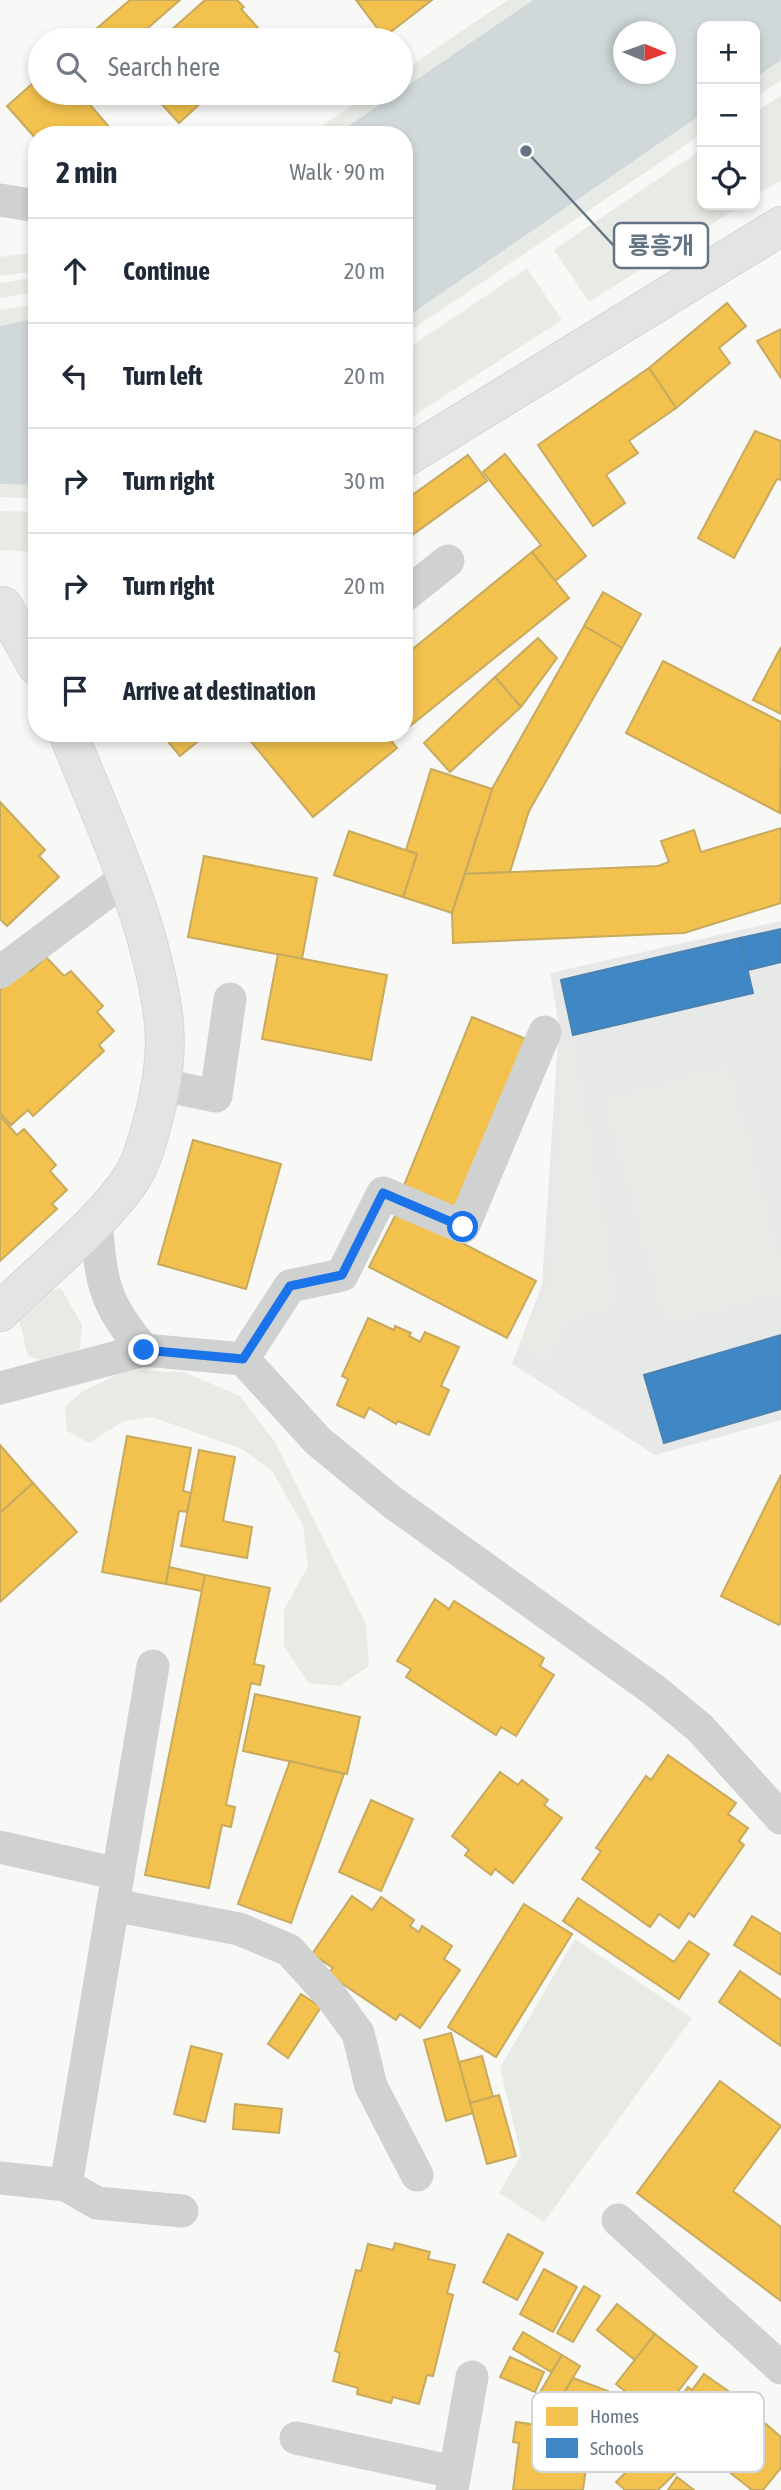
<!DOCTYPE html>
<meta charset="utf-8">
<style>
body{margin:0;font-family:"Asap Condensed","Noto Sans KR",sans-serif;background:#f6f6f7;color:#1f2937}
.controls{position:absolute;right:21px;top:21px;display:grid;overflow:hidden;border-radius:14px;box-shadow:0 4px 10px #0003}
.controls button{width:63px;height:63px;display:grid;place-items:center;padding:0;border:0;border-bottom:2px solid #e0e1e3;background:#fff;color:#1f2937;font:35px sans-serif}
.compass{position:absolute;left:613px;top:21px;width:63px;height:63px;border-radius:50%;background:#fff;box-shadow:0 4px 10px #0003;rotate:91deg}
.stop{position:absolute;width:21px;height:21px;margin:-16px;border:5px solid #1a73e8;border-radius:50%;background:#fff}
.stop.end{background:#1a73e8;border-color:#fff;box-shadow:0 2px 7px #0008}
.list{margin:0;padding:0;list-style:none}
h2{display:flex;justify-content:space-between;align-items:center;height:91px;margin:0;padding:0 28px;font-size:30px}
h2 small{font-size:23px;font-weight:400;color:#747a83}
.list li{display:grid;grid-template-columns:46px 1fr auto;gap:21px;align-items:center;box-sizing:border-box;height:105px;padding:0 28px;border-top:2px solid #e0e1e3}
.list b{display:block;font-size:26px;white-space:nowrap}
.list em{font-size:23px;font-style:normal;color:#747a83}
.icon{flex:none;width:38px;height:38px;fill:none;stroke:currentColor;stroke-width:2;stroke-linecap:round;stroke-linejoin:round}
.map{position:relative;flex:none;width:781px;height:2490px;overflow:hidden}
.search{position:absolute;background:#fff;box-shadow:0 4px 10px #0003;left:28px;top:28px;width:385px;height:77px;display:flex;align-items:center;gap:18px;box-sizing:border-box;padding:0 24px;border-radius:38px;color:#747a83;font-size:26px}
.panel{position:absolute;background:#fff;box-shadow:0 4px 10px #0003;left:28px;top:126px;width:385px;height:616px;border-radius:28px}
.map>svg:first-child{display:block}
.built{fill:#e7e8e8}
.green{fill:#e8ebe5}
.water{fill:#d0d8da;fill-rule:evenodd}
.homes{fill:#f2c14e;stroke:#c7aa5e;stroke-width:2}
.schools{fill:#3f88c5;stroke:#4a82b1;stroke-width:2}
.lines{fill:none;stroke-linecap:round;stroke-linejoin:round}
.secondary-casing{stroke:#d5d6d7;stroke-width:40}
.street{stroke:#d0d2d2;stroke-width:33}
.secondary{stroke:#e3e4e3;stroke-width:38}
.route{stroke:#1a73e8;stroke-width:9}
.key{fill:#fff;stroke:#d0d5da;stroke-width:2}
.key-label{font-size:19px;fill:#637482}
.leader{fill:none;stroke:#637482;stroke-width:2.5}
.callout-dot{fill:#637482;stroke:#fff;stroke-width:2.5}
.callout{fill:#fff;stroke:#637482;stroke-width:2.5}
.callout-label{font-size:24px;text-anchor:middle;font-weight:bold;fill:#637482}
</style>
<div class="map">
<svg width="781" height="2490" viewBox="0 0 781 2490">
<rect width="100%" height="100%" fill="#f8f8f7"/>
<path class="built" d="M781,921V1420L655,1455L512,1364L542,1285L559,1025L550,973Z"/>
<g class="green">
<path d="M508,0H533L401,90V72Z"/>
<path d="M781,60V80L755,98V78Z"/>
<path d="M371,93H396L335,135H308Z"/>
<path d="M781,95V180L755,196V113Z"/>
<path d="M702,114V134L404,335V319Z"/>
<path d="M702,149V205H742L589,302L554,250Z"/>
<path d="M37,252V271L0,276V257Z"/>
<path d="M527,268L562,320L404,422V351Z"/>
<path d="M37,277V292L0,298V283Z"/>
<path d="M37,304V318L0,326V310Z"/>
<path d="M0,484L37,485V499L0,497Z"/>
<path d="M0,511L37,512V552L0,550Z"/>
<path d="M564,1041H572L617,1304L564,1322L546,1360L519,1344L549,1288Z"/>
<path d="M727,1066L781,1264V1292L666,1324L605,1100Z"/>
<path d="M61,1288L82,1325L80,1348L61,1366L28,1356L19,1320L35,1295Z"/>
<path d="M126,1370L184,1372L240,1396L275,1442L366,1624L369,1666L339,1686L308,1683L284,1646V1610L308,1566L303,1525L272,1471L242,1449L152,1417L122,1422L89,1443L67,1431L65,1406L82,1392Z"/>
<path d="M575,1939L692,2018L544,2222L499,2193L521,2155L500,2068Z"/>
</g>
<g class="water">
<path d="M533,0H781V60L755,78V26H702V114L404,319V135H335ZM624,32H666V74H624Z"/>
<path d="M37,318V485L0,484V326Z"/>
</g>
<g class="homes">
<path d="M130,0H180L134,40H83Z"/>
<path d="M205,0H237L244,7L241,9L269,40H160Z"/>
<path d="M356,0H432L384,37Z"/>
<path d="M40,77V93H80L116,135H37V140L7,106Z"/>
<path d="M157,93H194L202,102L179,123L157,99L160,96Z"/>
<path d="M727,303L746,326L719,348L730,363L676,408L649,368Z"/>
<path d="M781,329V378L757,341Z"/>
<path d="M649,368L676,408L629,441L638,453L606,475L625,503L593,526L538,445Z"/>
<path d="M755,431L781,441V480L777,479L734,558L698,538Z"/>
<path d="M505,454L586,556L555,581L532,552L541,545L483,472Z"/>
<path d="M468,455L487,481L404,541V501Z"/>
<path d="M532,552L569,598L404,731V656Z"/>
<path d="M603,592L641,614L622,648L584,626Z"/>
<path d="M584,626L622,648L529,811L510,872L465,874L492,789Z"/>
<path d="M538,638L557,658L521,707L495,677Z"/>
<path d="M781,647V714L753,700Z"/>
<path d="M663,661L781,722L780,813L626,733Z"/>
<path d="M495,677L521,707L450,772L424,743Z"/>
<path d="M161,733H208L180,756Z"/>
<path d="M244,733H385L397,748L313,817Z"/>
<path d="M431,769L492,789L452,913L403,897L417,854L406,850Z"/>
<path d="M0,802L45,850L39,856L59,877L7,926L0,919Z"/>
<path d="M781,828V903L684,933L453,943L452,913L465,874L658,866L669,862L661,841L694,830L701,852Z"/>
<path d="M349,831L417,854L403,897L334,875Z"/>
<path d="M204,856L317,878L302,959L188,937Z"/>
<path d="M278,954L387,975L371,1060L262,1039Z"/>
<path d="M46,957L64,976L71,971L103,1006L97,1012L114,1031L99,1045L104,1051L33,1116L28,1110L11,1125L0,1113V990L27,966L31,971Z"/>
<path d="M472,1017L531,1041L462,1212L403,1188Z"/>
<path d="M0,1116L17,1135L24,1129L56,1165L50,1171L67,1190L52,1204L57,1209L0,1261Z"/>
<path d="M193,1140L281,1164L246,1289L158,1264Z"/>
<path d="M398,1210L536,1281L507,1338L369,1267Z"/>
<path d="M368,1318L394,1330L395,1326L411,1333L409,1336L420,1342L425,1332L459,1347L441,1386L449,1390L429,1435L398,1421L396,1424L369,1408L364,1418L337,1405L348,1379L342,1376Z"/>
<path d="M127,1436L191,1448L183,1491L191,1493L187,1512L179,1511L166,1584L102,1572Z"/>
<path d="M0,1445L33,1483L0,1513Z"/>
<path d="M199,1450L235,1457L223,1521L252,1527L247,1558L181,1546Z"/>
<path d="M781,1475V1621L779,1625L721,1596Z"/>
<path d="M33,1483L77,1532L0,1602V1513Z"/>
<path d="M169,1567L205,1575L202,1591L166,1584Z"/>
<path d="M205,1575L270,1588L254,1664L264,1666L260,1685L251,1683L226,1805L235,1807L231,1827L222,1825L209,1888L145,1875Z"/>
<path d="M435,1599L449,1609L454,1601L544,1658L540,1666L554,1675L516,1736L501,1727L496,1735L406,1677L411,1669L397,1661Z"/>
<path d="M255,1694L360,1717L347,1774L243,1751Z"/>
<path d="M668,1755L736,1803L728,1814L748,1828L739,1841L744,1845L694,1917L689,1913L679,1928L659,1914L650,1927L582,1879L601,1851L596,1848L646,1776L651,1780Z"/>
<path d="M290,1761L344,1774L291,1923L238,1904Z"/>
<path d="M500,1772L518,1785L522,1780L548,1800L544,1805L562,1818L513,1883L495,1869L491,1875L465,1855L469,1850L452,1836Z"/>
<path d="M371,1800L413,1819L381,1891L339,1872Z"/>
<path d="M352,1896L372,1910L381,1897L414,1920L410,1926L419,1932L422,1926L452,1946L444,1959L460,1970L420,2028L400,2014L396,2020L328,1974L333,1968L312,1954Z"/>
<path d="M578,1898L674,1962L689,1941L709,1954L679,1999L563,1921Z"/>
<path d="M524,1904L572,1934L496,2057L448,2027Z"/>
<path d="M752,1916L781,1934V1975L734,1945Z"/>
<path d="M740,1971L781,2000V2046L719,2002Z"/>
<path d="M301,1994L321,2007L288,2058L268,2044Z"/>
<path d="M451,2033L473,2113L446,2121L424,2040Z"/>
<path d="M191,2046L222,2054L205,2122L174,2114Z"/>
<path d="M482,2056L493,2097L470,2103L459,2062Z"/>
<path d="M720,2081L781,2126L733,2191L781,2227V2301L637,2193Z"/>
<path d="M499,2095L516,2156L487,2164L470,2103Z"/>
<path d="M235,2104L282,2109L279,2133L233,2129Z"/>
<path d="M508,2234L543,2253L517,2300L483,2282Z"/>
<path d="M395,2243L430,2252L428,2259L455,2265L447,2293L453,2295L433,2376L427,2375L419,2404L393,2397L391,2403L357,2394L358,2388L333,2381L340,2353L335,2351L356,2270L361,2271L368,2244L393,2250Z"/>
<path d="M544,2269L577,2287L553,2332L520,2314Z"/>
<path d="M584,2286L600,2296L573,2342L557,2333Z"/>
<path d="M617,2304L655,2334L635,2360L597,2330Z"/>
<path d="M523,2332L562,2355L551,2372L513,2349Z"/>
<path d="M655,2334L697,2367L658,2417L616,2384Z"/>
<path d="M562,2355L580,2366L557,2404L539,2394Z"/>
<path d="M510,2357L544,2372L535,2392L500,2377Z"/>
<path d="M704,2374L731,2393L698,2439L667,2416L688,2387L692,2390Z"/>
<path d="M573,2378L608,2391L599,2419L557,2404Z"/>
<path d="M545,2420L592,2427L589,2451H594L592,2468H586L583,2490H513L519,2443L513,2442L516,2422L544,2426Z"/>
<path d="M766,2424L781,2437V2468L763,2490H752L728,2471Z"/>
<path d="M666,2433L691,2458L658,2490H625L616,2482Z"/>
<path d="M677,2477L694,2490H668Z"/>
</g>
<g class="schools">
<path d="M781,929V962L748,970L740,938Z"/>
<path d="M740,938L753,993L573,1035L561,980Z"/>
<path d="M781,1335V1409L664,1443L644,1375Z"/>
</g>
<g class="lines">
<defs>
<g id="secondary">
<path d="M404,458L781,226"/>
<path d="M3,606L37,666"/>
<path d="M0,1312C40,1272 100,1225 131,1179C142,1162 148,1139 153,1120C162,1087 168,1049 163,1015C150,917 104,824 68,733"/>
</g>
</defs>
<use href="#secondary" class="secondary-casing"/>
<g class="street">
<path d="M0,200L37,206"/>
<path d="M404,596L448,561"/>
<path d="M0,972L126,878"/>
<path d="M162,1085L216,1096L230,999"/>
<path d="M96,1218C101,1281 102,1301 144,1350"/>
<path d="M243,1359L290,1286L342,1275L383,1193L463,1227L545,1032"/>
<path d="M0,1388L144,1350L243,1359L318,1441L392,1502L654,1690L700,1728L781,1818"/>
<path d="M0,1847L118,1874"/>
<path d="M113,1905L239,1929L289,1950L330,1995L358,2033L371,2086L417,2175"/>
<path d="M0,2178L66,2185L153,1666"/>
<path d="M66,2185L97,2203L182,2211"/>
<path d="M618,2220L781,2368"/>
<path d="M296,2438L454,2472"/>
<path d="M452,2490L472,2377"/>
</g>
<use href="#secondary" class="secondary"/>
</g>
<g class="lines">
<path class="route" d="M144,1350L243,1359L290,1286L342,1275L383,1193L463,1227"/>
</g>
<rect x="532" y="2392" width="232" height="80" rx="10" class="key"/>
<rect x="546" y="2407" width="32" height="19" fill="#f2c14e"/>
<rect x="546" y="2438" width="32" height="20" fill="#3f88c5"/>
<g class="key-label">
<text x="590" y="2423">Homes</text>
<text x="590" y="2455">Schools</text>
</g>
<path class="leader" d="M526 151L614 246"/>
<circle class="callout-dot" cx="526" cy="151" r="7"/>
<rect class="callout" x="614" y="223" width="94" height="45" rx="7"/>
<g class="callout-label">
<text x="661" y="254">룡흥개</text>
</g>
</svg>
<div class="controls">
<button>+</button>
<button>−</button>
<button><svg class="icon" aria-label="locate" viewBox="0 0 24 24"><circle cx="12" cy="12" r="6"/><path d="M12 2v4M12 18v4M2 12h4M18 12h4"/></svg></button>
</div>
<svg class="compass" viewBox="-18 -18 36 36"><path d="M0-13l5 13h-10z" fill="#e53935"/><path d="M0 13l5-13h-10z" fill="#747a83"/></svg>
<div class="stop" style="left:463px;top:1227px"></div>
<div class="stop end" style="left:144px;top:1350px"></div>
<div class="search"><svg class="icon" aria-label="search" viewBox="0 0 24 24"><circle cx="10" cy="10" r="6"/><path d="M15 15l6 6"/></svg>Search here</div>
<section class="panel">
<h2>2 min<small>Walk · 90 m</small></h2>
<ul class="list">
<li><svg class="icon" aria-label="ahead" viewBox="0 0 24 24"><path d="M12 20V5M6 11l6-6 6 6"/></svg><div><b>Continue</b></div><em>20 m</em></li>
<li><svg class="icon" aria-label="left" viewBox="0 0 24 24"><path d="M17 20v-9H6M10 6l-5 5 5 5"/></svg><div><b>Turn left</b></div><em>20 m</em></li>
<li><svg class="icon" aria-label="right" viewBox="0 0 24 24"><path d="M7 20v-9h11M14 6l5 5-5 5"/></svg><div><b>Turn right</b></div><em>30 m</em></li>
<li><svg class="icon" aria-label="right" viewBox="0 0 24 24"><path d="M7 20v-9h11M14 6l5 5-5 5"/></svg><div><b>Turn right</b></div><em>20 m</em></li>
<li><svg class="icon" aria-label="arrive" viewBox="0 0 24 24"><path d="M6 21V4h12l-3 4 3 4H6"/></svg><div><b>Arrive at destination</b></div></li>
</ul>
</section>
</div>
